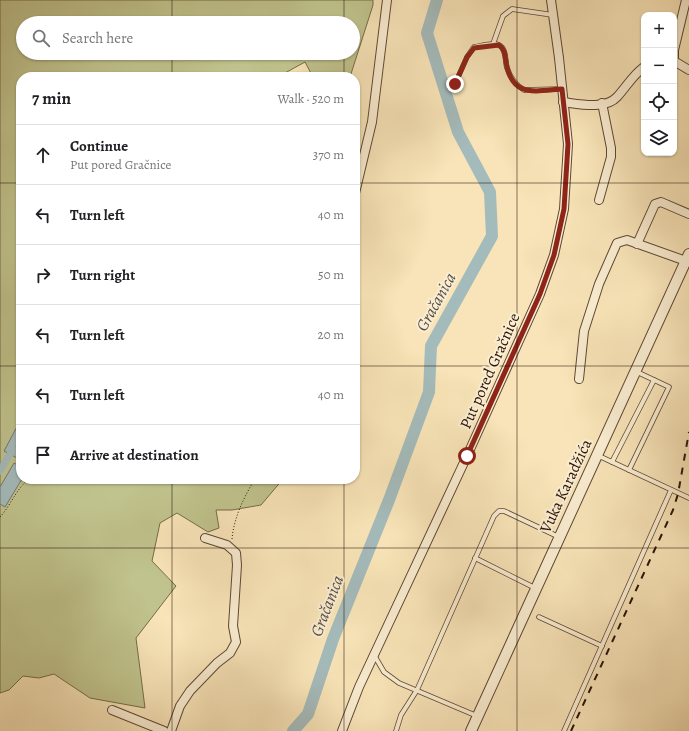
<!DOCTYPE html>
<meta charset="utf-8">
<style>
body{margin:0;font-family:Alegreya,serif;background:#f2f2f2;color:#202124}
.controls{position:absolute;right:12px;top:12px;display:grid;overflow:hidden;border-radius:8px;box-shadow:0 1px 3px #0004}
.controls button{width:36px;height:36px;display:grid;place-items:center;padding:0;border:0;border-bottom:1px solid #e0e0e0;background:#fff;color:#202124;font:20px sans-serif}
.stop{position:absolute;width:12px;height:12px;margin:-9px;border:3px solid #8f2418;border-radius:50%;background:#fff}
.stop.end{background:#8f2418;border-color:#fff;box-shadow:0 1px 4px #0008}
.list{margin:0;padding:0;list-style:none}
h2{display:flex;justify-content:space-between;align-items:center;height:52px;margin:0;padding:0 16px;font-size:17px}
h2 small{font-size:13px;font-weight:400;color:#757577}
.list li{display:grid;grid-template-columns:26px 1fr auto;gap:12px;align-items:center;box-sizing:border-box;height:60px;padding:0 16px;border-top:1px solid #e0e0e0}
.list b{display:block;font-size:15px;white-space:nowrap}
.list p{margin:0;font-size:13px;white-space:nowrap;color:#757577}
.list em{font-size:13px;font-style:normal;color:#757577}
.icon{flex:none;width:22px;height:22px;fill:none;stroke:currentColor;stroke-width:2;stroke-linecap:round;stroke-linejoin:round}
.map{position:relative;flex:none;width:689px;height:731px;overflow:hidden}
.search{position:absolute;background:#fff;box-shadow:0 1px 3px #0004;left:16px;top:16px;width:344px;height:44px;display:flex;align-items:center;gap:10px;box-sizing:border-box;padding:0 14px;border-radius:22px;color:#757577;font-size:15px}
.panel{position:absolute;background:#fff;box-shadow:0 1px 3px #0004;left:16px;top:72px;width:344px;height:412px;border-radius:16px}
.map>svg:first-child{display:block}
.green{fill:#c0c38d;stroke:#756b4a;fill-rule:evenodd}
.water{fill:#a4bbbb;stroke:#737873}
.lines{fill:none;stroke-linecap:round;stroke-linejoin:round}
.canal{stroke:#a4bbbb;stroke-width:7}
.river{stroke:#a4bbbb;stroke-width:12}
.service-casing{stroke:#5e4734;stroke-width:5.5}
.minor-casing{stroke:#5e4734;stroke-width:10}
.tertiary-casing{stroke:#5e4734;stroke-width:12}
.path{stroke:#2a1308;stroke-width:1;stroke-dasharray:1 2;stroke-linecap:butt}
.service{stroke:#faedd1;stroke-width:4}
.minor{stroke:#faedd1;stroke-width:8}
.tertiary{stroke:#faedd1;stroke-width:10}
.rail{stroke:#2a1308;stroke-width:2;stroke-dasharray:7 7;stroke-linecap:butt}
.route{stroke:#8f2418;stroke-width:5}
.grid{fill:none;stroke:#2a1308;stroke-width:1;stroke-opacity:0.55}
.labels{text-anchor:middle;dominant-baseline:central;stroke-width:4;stroke-linejoin:round;paint-order:stroke}
.street-label{font-size:16px;fill:#2a1308;stroke:#faedd1}
.water-label{font-size:17px;font-style:italic;fill:#554e47;stroke:#faedd1}
</style>
<div class="map">
<svg width="689" height="731" viewBox="0 0 689 731">
<rect width="100%" height="100%" fill="#f8e4b8"/>
<filter id="stains"><feTurbulence type="fractalNoise" baseFrequency=".005" numOctaves="4"/><feColorMatrix values="0 0 0 0 .2 0 0 0 0 .09 0 0 0 0 .02 0 0 0 .5 -.17"/></filter>
<radialGradient id="worn" r=".72"><stop offset=".6" stop-color="#630" stop-opacity="0"/><stop offset="1" stop-color="#630" stop-opacity=".3"/></radialGradient>
<path class="green" d="M0,0H373V5L350,77H313L305,62L285,73L282,77H21V479H283L261,505L232,510H216L219,528L208,532L177,513L160,523L152,561L176,586L136,638L145,708L90,698L54,674L39,678L23,676L9,690L0,693ZM23,23H353V53H23Z"/>
<g class="water">
<path d="M20,421L21,449L17,458L4,451Z"/>
<path d="M14,463L21,467L22,479L5,507L0,504V487Z"/>
</g>
<g class="lines">
<path class="canal" d="M0,471L10,454"/>
<path class="river" d="M293,731L308,714L333,639L389,500L429,392L431,346L492,236L490,192L458,132L427,33L437,0"/>
<defs>
<g id="service">
<path d="M493,44L503,16L512,9L553,15"/>
<path d="M455,84L467,57L474,47C481,46 493,42 499,45C507,49 505,62 507,68C510,77 516,85 524,90L562,89"/>
<path d="M597,455L689,498"/>
<path d="M612,462L654,380"/>
<path d="M629,470L669,387L635,371"/>
<path d="M475,558L535,588"/>
<path d="M539,617L602,646"/>
<path d="M374,655L384,672L399,683L477,716"/>
<path d="M396,731L401,715L417,690L494,516L499,511H504L559,537"/>
<path d="M564,731L671,490"/>
</g>
<g id="minor">
<path d="M686,0L674,50V61L689,70"/>
<path d="M563,102C579,104 605,110 617,97C627,86 632,76 644,67"/>
<path d="M355,193L372,122L387,0"/>
<path d="M599,200L611,157V148L602,103"/>
<path d="M637,244L655,204L661,202L689,214"/>
<path d="M579,379L584,331L599,284L617,243L627,240L686,261"/>
<path d="M112,710L164,731"/>
<path d="M171,731L180,706L190,691L217,663L230,653L236,642L233,626L237,565L236,553L227,545L205,538"/>
<path d="M342,731L359,687L467,456L540,294L554,255L564,209L568,144L559,58L551,0"/>
</g>
<path id="tertiary" d="M471,731L689,254"/>
</defs>
<use href="#service" class="service-casing"/>
<use href="#minor" class="minor-casing"/>
<use href="#tertiary" class="tertiary-casing"/>
<g class="path">
<path d="M0,517C11,505 16,489 29,479"/>
<path d="M232,539C234,517 244,497 255,479"/>
</g>
<use href="#service" class="service"/>
<use href="#minor" class="minor"/>
<use href="#tertiary" class="tertiary"/>
<path class="rail" d="M571,731L673,510L678,494L689,432"/>
</g>
<g class="lines">
<path class="route" d="M455,84L467,57L474,48L499,45C505,49 505,55 506,62C512,98 534,91 562,89L568,144L564,209L554,255L540,294L467,456"/>
</g>
<path class="grid" d="M172,0V23M344,0V23M517,0V731M172,53V77M344,53V77M0,183H21M355,183H689M0,366H21M355,366H689M172,479V731M344,479V731M0,548H689"/>
<g class="labels">
<g class="street-label">
<text transform="translate(490 371) rotate(-66)">Put pored Gračnice</text>
<text transform="translate(566 486) rotate(-65)">Vuka Karadžića</text>
</g>
<g class="water-label">
<text transform="translate(436 302) rotate(-61)">Gračanica</text>
<text transform="translate(327 606) rotate(-69)">Gračanica</text>
</g>
</g>
<rect width="100%" height="100%" filter="url(#stains)"/>
<rect width="100%" height="100%" fill="url(#worn)"/>
</svg>
<div class="controls">
<button>+</button>
<button>−</button>
<button><svg class="icon" aria-label="locate" viewBox="0 0 24 24"><circle cx="12" cy="12" r="6"/><path d="M12 2v4M12 18v4M2 12h4M18 12h4"/></svg></button>
<button><svg class="icon" aria-label="layers" viewBox="0 0 24 24"><path d="M12 4l9 5-9 5-9-5zM3 14l9 5 9-5"/></svg></button>
</div>
<div class="stop" style="left:467px;top:456px"></div>
<div class="stop end" style="left:455px;top:84px"></div>
<div class="search"><svg class="icon" aria-label="search" viewBox="0 0 24 24"><circle cx="10" cy="10" r="6"/><path d="M15 15l6 6"/></svg>Search here</div>
<section class="panel">
<h2>7 min<small>Walk · 520 m</small></h2>
<ul class="list">
<li><svg class="icon" aria-label="ahead" viewBox="0 0 24 24"><path d="M12 20V5M6 11l6-6 6 6"/></svg><div><b>Continue</b><p>Put pored Gračnice</p></div><em>370 m</em></li>
<li><svg class="icon" aria-label="left" viewBox="0 0 24 24"><path d="M17 20v-9H6M10 6l-5 5 5 5"/></svg><div><b>Turn left</b></div><em>40 m</em></li>
<li><svg class="icon" aria-label="right" viewBox="0 0 24 24"><path d="M7 20v-9h11M14 6l5 5-5 5"/></svg><div><b>Turn right</b></div><em>50 m</em></li>
<li><svg class="icon" aria-label="left" viewBox="0 0 24 24"><path d="M17 20v-9H6M10 6l-5 5 5 5"/></svg><div><b>Turn left</b></div><em>20 m</em></li>
<li><svg class="icon" aria-label="left" viewBox="0 0 24 24"><path d="M17 20v-9H6M10 6l-5 5 5 5"/></svg><div><b>Turn left</b></div><em>40 m</em></li>
<li><svg class="icon" aria-label="arrive" viewBox="0 0 24 24"><path d="M6 21V4h12l-3 4 3 4H6"/></svg><div><b>Arrive at destination</b></div></li>
</ul>
</section>
</div>
